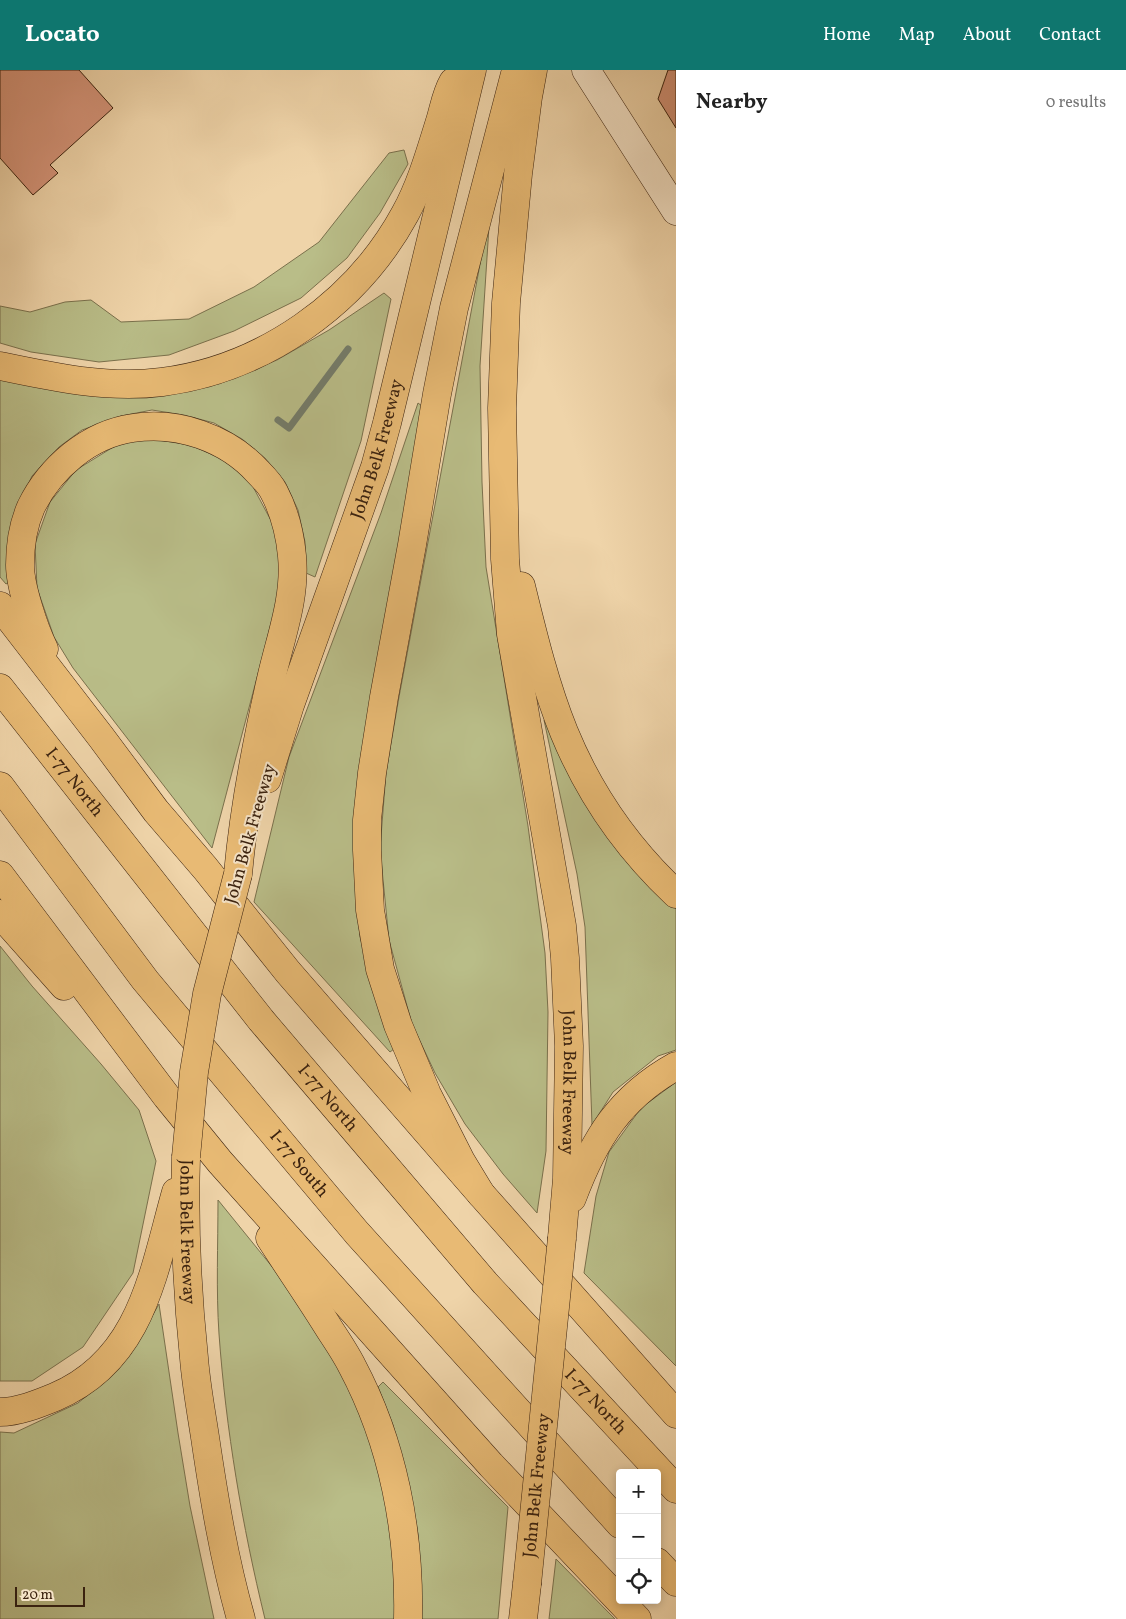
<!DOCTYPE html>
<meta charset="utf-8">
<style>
body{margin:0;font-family:Vollkorn,serif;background:#f2f2f2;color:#222}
.controls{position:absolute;right:15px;bottom:15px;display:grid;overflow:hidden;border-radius:5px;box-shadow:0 2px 8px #0003}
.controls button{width:45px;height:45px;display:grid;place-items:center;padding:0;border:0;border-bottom:1px solid #e0e0e0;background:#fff;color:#222;font:25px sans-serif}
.scale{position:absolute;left:15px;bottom:12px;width:70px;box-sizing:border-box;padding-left:5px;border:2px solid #3b220f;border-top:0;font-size:14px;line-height:18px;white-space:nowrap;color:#3b220f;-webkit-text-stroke:4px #f5e3c7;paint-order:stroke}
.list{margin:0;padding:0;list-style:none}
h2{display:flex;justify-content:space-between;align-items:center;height:65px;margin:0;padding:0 20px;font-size:21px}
h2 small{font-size:16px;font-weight:400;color:#767676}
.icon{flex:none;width:28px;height:28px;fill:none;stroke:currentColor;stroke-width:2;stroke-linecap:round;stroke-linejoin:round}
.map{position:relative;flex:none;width:676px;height:1549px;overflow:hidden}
header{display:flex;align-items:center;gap:30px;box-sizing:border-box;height:70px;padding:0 25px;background:#0f766e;color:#fff}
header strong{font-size:24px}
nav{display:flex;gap:28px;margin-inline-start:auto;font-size:18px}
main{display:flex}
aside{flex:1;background:#fff}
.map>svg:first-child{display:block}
.green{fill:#b9bd88;stroke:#7a704c}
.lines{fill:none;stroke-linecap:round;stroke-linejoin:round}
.stream{stroke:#747c6a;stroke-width:7}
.building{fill:#d49378;stroke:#3b220f}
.secondary-casing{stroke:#3b220f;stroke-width:29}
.motorway-casing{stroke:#3b220f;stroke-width:29}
.secondary{stroke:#f5e3c7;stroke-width:28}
.motorway{stroke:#e8ba74;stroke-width:28}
.motorway-bridge-casing{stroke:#3b220f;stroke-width:29;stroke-linecap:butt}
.motorway-bridge{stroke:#e8ba74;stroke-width:28}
.labels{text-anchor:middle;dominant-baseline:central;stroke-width:4;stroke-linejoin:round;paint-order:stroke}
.street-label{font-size:18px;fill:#3b220f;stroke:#f5e3c7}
</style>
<header>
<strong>Locato</strong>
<nav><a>Home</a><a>Map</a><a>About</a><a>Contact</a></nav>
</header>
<main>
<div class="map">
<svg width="676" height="1549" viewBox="0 0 676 1549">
<rect width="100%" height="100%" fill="#efd4a9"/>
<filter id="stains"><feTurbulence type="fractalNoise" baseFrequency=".004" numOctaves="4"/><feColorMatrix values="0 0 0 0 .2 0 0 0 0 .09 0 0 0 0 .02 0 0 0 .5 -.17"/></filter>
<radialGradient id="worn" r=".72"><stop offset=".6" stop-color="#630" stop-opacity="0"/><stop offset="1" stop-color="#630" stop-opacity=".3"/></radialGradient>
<g class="green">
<path d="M404,80L408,94L380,143L347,188L301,228L234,261L169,285L99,292L31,282L0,273V236L30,242L65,232L91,230L121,252L189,249L254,217L319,172L389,83Z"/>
<path d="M490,141L480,296L482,412L486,497L528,756L545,883L548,942L546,1081L537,1143L503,1104L465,1054L435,1003L412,954L389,870L380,779L386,703L399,627Z"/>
<path d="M384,223L391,229L361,371L315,507L306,503L305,472L298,440L285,412L265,388L242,369L214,353L184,345L152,340L121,346L82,360L59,377L32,406L15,444L11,511L6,514L0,507V306L177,321L219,314L277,290L329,260Z"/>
<path d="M418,333L426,339L355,809L360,867L382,945L394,979L390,982L254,832L289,687L381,443Z"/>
<path d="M145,368L190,375L227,391L251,413L275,458L281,491L279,524L212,778L73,598L54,567L37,518L35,474L50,432L76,400L115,376Z"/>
<path d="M550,649L666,830L676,839V980L658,986L613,1022L592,1055L585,857L577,804L544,650Z"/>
<path d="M0,876L32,916L101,994L139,1040L156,1091L133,1203L83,1277L32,1311H0Z"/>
<path d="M676,1012V1296L584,1203L596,1126L609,1082L641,1038Z"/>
<path d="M218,1130L295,1225L350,1312L380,1391L393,1471L396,1549H265C242,1455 226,1360 219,1264C216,1220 218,1175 218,1130Z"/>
<path d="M159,1234L178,1363L190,1436L214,1549H0V1362L14,1363L78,1333L106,1310L130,1285Z"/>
<path d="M383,1312L508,1437L498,1549H421L418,1464L409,1414L393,1355L378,1317Z"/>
<path d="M556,1489L615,1549H549Z"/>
</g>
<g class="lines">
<path class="stream" d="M278,350L289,358L348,279"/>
</g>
<g class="building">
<path d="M0,0H79L113,38L50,95L58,103L33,125L0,88Z"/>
<path d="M668,0H676V58L658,29Z"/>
</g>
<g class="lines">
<defs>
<path id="secondary" d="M586,0L676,141"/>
<g id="motorway">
<path id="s1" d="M533,0L528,27L518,104L506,233L502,338L505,489L511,564L562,856L565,888L569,976L567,1109L562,1168"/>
<path d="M0,296C52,307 108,319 162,312C263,299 356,234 405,144C421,115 430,83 440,51C444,38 446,24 453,12"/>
<path d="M521,516C533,565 545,615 564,662C589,723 628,779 676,824"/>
<path d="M0,536L101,667L156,741L205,798L288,902L481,1124L676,1344"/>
<path d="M44,579C34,559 20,516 20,495C20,476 23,455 31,437C50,398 89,364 133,358C178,351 227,368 258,402C264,408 270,414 274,422C284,441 290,464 292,486C296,527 281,566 272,605C257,670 244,737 238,804"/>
<path id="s2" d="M0,618L261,950L485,1213L676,1419"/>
<path id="s3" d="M267,709L290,635L375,397L387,353L472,0"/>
<path id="s4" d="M0,716L145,910L304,1100L357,1163L620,1454"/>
<path d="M0,805L167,1027L220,1092L491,1395L637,1549"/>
<path d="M0,844L64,916"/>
<path id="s5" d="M186,1087C184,1154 187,1221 194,1288C196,1314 201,1341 205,1367C214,1428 224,1489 241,1549"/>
<path d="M481,1124L461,1091L427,1024L398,955L380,899L370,840L367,780V750L372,703L384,627L412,475L437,324L454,238L516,0"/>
<path d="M572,1128C594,1069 620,1027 676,996"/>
<path d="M270,1168C290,1199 311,1229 330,1260C338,1272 346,1284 352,1296C393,1373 410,1462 408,1549"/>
<path d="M0,1342C18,1342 38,1334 55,1327C142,1290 153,1203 176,1122"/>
<path d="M657,1492L676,1512"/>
<path d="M523,1549L527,1514"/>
</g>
</defs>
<use href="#secondary" class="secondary-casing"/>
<use href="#motorway" class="motorway-casing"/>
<use href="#secondary" class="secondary"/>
<use href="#motorway" class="motorway"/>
<defs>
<g id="motorway-bridge">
<path d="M186,1087L194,1002L207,924L238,804"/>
<path id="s6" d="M527,1514L562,1168"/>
</g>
</defs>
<use href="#motorway-bridge" class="motorway-bridge-casing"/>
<use href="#motorway-bridge" class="motorway-bridge"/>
</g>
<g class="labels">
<g class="street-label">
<text stroke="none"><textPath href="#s3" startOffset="348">John Belk Freeway</textPath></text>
<text stroke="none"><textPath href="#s2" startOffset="120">I-77 North</textPath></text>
<text transform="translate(251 764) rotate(-74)">John Belk Freeway</text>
<text stroke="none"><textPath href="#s1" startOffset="1019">John Belk Freeway</textPath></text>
<text stroke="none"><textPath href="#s2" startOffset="525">I-77 North</textPath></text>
<text stroke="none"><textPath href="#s4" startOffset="482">I-77 South</textPath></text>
<text stroke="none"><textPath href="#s5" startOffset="75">John Belk Freeway</textPath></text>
<text stroke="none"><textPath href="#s2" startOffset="930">I-77 North</textPath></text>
<text stroke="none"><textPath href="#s6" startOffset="99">John Belk Freeway</textPath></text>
</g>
</g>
<rect width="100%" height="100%" filter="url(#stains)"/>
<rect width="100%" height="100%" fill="url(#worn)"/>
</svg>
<div class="controls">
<button>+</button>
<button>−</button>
<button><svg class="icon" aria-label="locate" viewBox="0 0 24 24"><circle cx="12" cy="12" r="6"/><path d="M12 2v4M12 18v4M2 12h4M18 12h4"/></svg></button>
</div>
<div class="scale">20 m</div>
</div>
<aside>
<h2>Nearby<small>0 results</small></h2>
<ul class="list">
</ul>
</aside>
</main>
